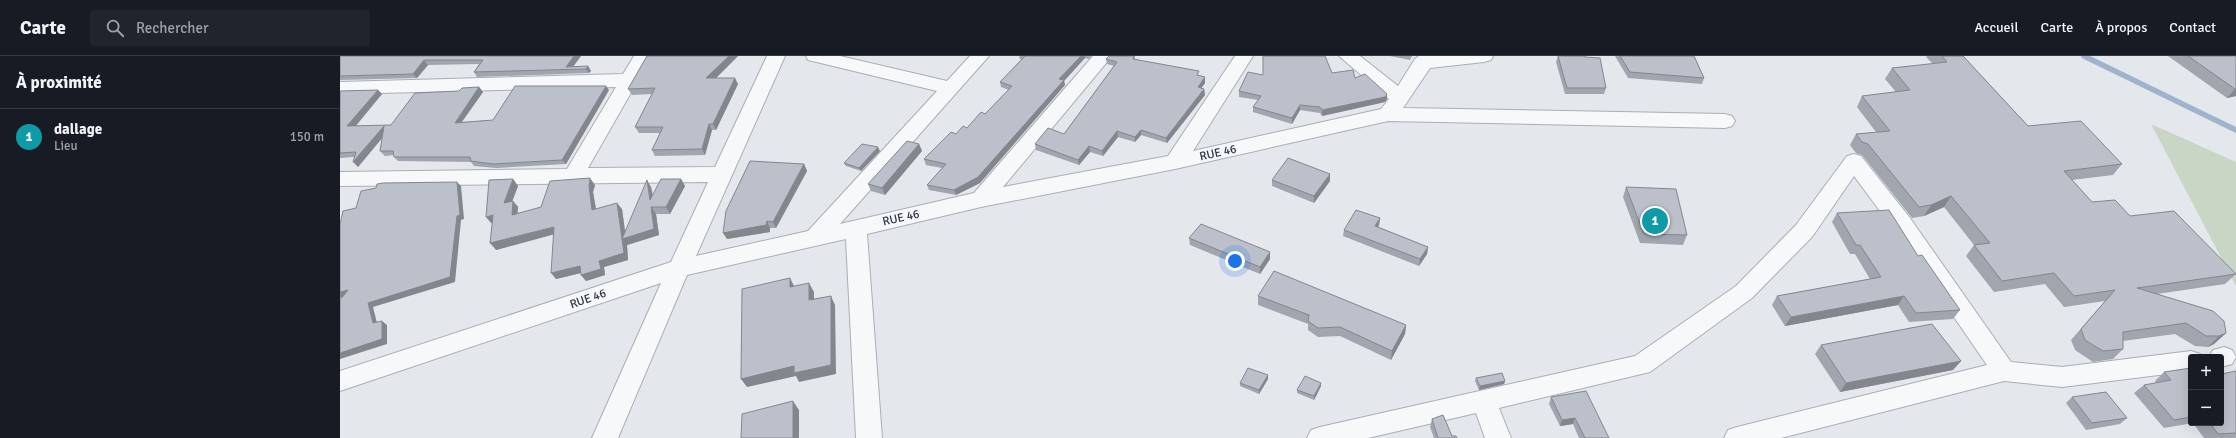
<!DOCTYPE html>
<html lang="fr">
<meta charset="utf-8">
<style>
body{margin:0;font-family:Signika,sans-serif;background:#20242c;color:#f1f3f6}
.controls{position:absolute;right:12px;bottom:12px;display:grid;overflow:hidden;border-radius:4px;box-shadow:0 4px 16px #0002}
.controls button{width:36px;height:36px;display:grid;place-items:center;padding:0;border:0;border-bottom:1px solid #363941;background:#171b24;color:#f1f3f6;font:20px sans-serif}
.you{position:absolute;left:895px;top:205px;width:14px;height:14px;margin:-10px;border:3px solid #fff;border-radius:50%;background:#1a73e8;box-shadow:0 0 0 6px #1a73e833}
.badge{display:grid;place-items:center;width:26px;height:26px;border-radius:50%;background:#d1495b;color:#fff;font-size:13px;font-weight:700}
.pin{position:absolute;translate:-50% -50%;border:2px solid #fff;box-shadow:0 1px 4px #0006}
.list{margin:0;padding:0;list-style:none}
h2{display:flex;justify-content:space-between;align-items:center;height:52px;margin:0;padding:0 16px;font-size:17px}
h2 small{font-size:13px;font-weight:400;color:#9ea1a6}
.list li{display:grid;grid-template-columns:26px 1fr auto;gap:12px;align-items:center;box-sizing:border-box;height:56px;padding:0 16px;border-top:1px solid #363941}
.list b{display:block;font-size:15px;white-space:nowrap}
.list p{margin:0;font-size:13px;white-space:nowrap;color:#9ea1a6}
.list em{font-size:13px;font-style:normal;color:#9ea1a6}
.icon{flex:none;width:22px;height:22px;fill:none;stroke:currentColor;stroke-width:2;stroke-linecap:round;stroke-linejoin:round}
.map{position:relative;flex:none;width:1896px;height:382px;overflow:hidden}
header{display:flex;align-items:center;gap:24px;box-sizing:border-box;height:56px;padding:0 20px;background:#171b24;border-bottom:1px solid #363941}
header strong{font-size:19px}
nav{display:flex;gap:22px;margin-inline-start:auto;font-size:14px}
.search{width:280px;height:36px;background:#20242c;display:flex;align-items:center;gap:10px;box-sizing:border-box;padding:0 14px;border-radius:4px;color:#9ea1a6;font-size:15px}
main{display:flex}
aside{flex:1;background:#171b24}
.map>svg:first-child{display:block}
.green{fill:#c9d6c5}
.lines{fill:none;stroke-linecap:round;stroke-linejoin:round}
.stream{stroke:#9fb4cc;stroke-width:5.5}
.minor-casing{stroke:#a9aeb7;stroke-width:2}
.minor{fill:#f7f8fa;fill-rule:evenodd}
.wall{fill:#a1a5ae}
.shaded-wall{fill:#83868d}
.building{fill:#bbc0ca;stroke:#83868d}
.labels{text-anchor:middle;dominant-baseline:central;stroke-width:3;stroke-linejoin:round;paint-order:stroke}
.street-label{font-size:12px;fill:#2b3445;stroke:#f4f6f9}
</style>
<header>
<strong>Carte</strong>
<div class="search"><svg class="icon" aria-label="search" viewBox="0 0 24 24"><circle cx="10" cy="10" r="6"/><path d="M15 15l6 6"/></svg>Rechercher</div>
<nav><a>Accueil</a><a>Carte</a><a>À propos</a><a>Contact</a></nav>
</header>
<main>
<aside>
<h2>À proximité<small></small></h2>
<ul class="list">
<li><span class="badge" style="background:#0f9aa8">1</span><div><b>dallage</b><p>Lieu</p></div><em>150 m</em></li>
</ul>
</aside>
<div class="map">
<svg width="1896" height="382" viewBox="0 0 1896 382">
<rect width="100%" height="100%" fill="#e4e7ec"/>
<path class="green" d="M1811,68L1896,106V230Z"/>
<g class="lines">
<path class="stream" d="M1744,0L1896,74"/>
<defs>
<g id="minor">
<path d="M294,0H312L248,112L375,111L427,0H445L356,200L468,175L597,35L468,4L466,0H500L607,25L630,0H649L500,168L634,137L753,0H772L663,131L828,100L895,0H913L853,95L1041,53L1049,43L999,0H1020L1058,30L1075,3L1079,0H1153L1151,4L1144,6L1090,12L1063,52L1385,58L1392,60L1395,65L1392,70L1385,72L1048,65L835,113L641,151L527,178L542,382H516L506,183L347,219L278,382H252L321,227L0,335V315L331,206L368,126L0,130V116L227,113L276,31L0,38V26L283,18Z"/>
<path d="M1514,98L1521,100L1570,162L1671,306L1722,311L1851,295L1860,298L1861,301H1851V315L1722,331L1664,325L1441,382H1384L1388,374L1397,371L1647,309L1554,174L1514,120L1472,181L1412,242L1310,316L1159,352L1171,382H1145L1136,357L1028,382H967L971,374L980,371L1295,300L1396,230L1456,169L1507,100Z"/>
<path d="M1884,291L1892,294L1896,301L1892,308L1881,311V301H1869L1873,294Z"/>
</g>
</defs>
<use href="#minor" class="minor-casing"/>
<use href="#minor" class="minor"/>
</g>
<g class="wall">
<path d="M0,0H241L233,11L248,10L251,15L249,17L137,21L134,16L139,8L88,9L77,22L0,24Z"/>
<path d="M307,0H398L376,22L398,28L376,74H372L365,99L315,100L312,94L320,77H299L295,71L312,38L292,39L288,33Z"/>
<path d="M679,0H751L749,3L745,2L724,25L725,29L640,127L616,139L589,134L587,129L602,112L586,109L584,103L616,78L627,72L645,58L669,34L661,31L660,26L682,4L680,3Z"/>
<path d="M769,0H795V3L865,21V27L861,32L864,33L865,39L827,87L801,79L795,86L778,81L763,100L750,96L739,109L696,94L695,88L724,78L774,10L767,8L766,3Z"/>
<path d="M1050,0H1072L1070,4Z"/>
<path d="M1218,0H1245L1266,32L1264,38H1225L1216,6Z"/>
<path d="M1275,0H1354L1364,22L1362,28L1288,22Z"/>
<path d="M1587,0H1623L1688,70L1782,108L1773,119L1732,124L1752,146L1790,160L1896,218L1885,228L1817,238L1886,277L1874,288L1868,291L1855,290L1835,278L1783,285V293L1773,303L1753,306L1735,294L1731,284L1765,245L1724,251L1705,228L1654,236L1626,200L1634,189L1604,151L1584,160L1572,162L1522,99L1516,97L1510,89L1516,78L1536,76L1517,51L1522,40L1556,36L1545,23L1552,12L1593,8L1586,1Z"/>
<path d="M1828,0H1896V40L1887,42Z"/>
<path d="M992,17L1015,22L1047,38V43L1045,46L982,60L980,57L960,54L952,68L913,56V51L918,44L899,41V35L923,19Z"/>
<path d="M139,31L143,36L122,66L153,64L269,34L226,108L156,112L134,110L131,106L58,105L54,101V99L45,100L40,95L42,82L18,111L14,101L0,102V33V35L38,34L42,38L16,70L51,69L119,35Z"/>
<path d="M579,88L582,95L545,139L531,135L528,128Z"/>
<path d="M540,95L521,115L506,110L504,107Z"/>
<path d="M464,108L467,115L436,172H430V176L387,183Z"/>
<path d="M173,123L178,130L172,145H173L178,151L177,158L201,151L255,129L253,136L256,153H282L285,176L311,131L313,139L341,123L345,130L330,158H316L319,179L287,189L288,204L264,211L265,219L246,225L241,219V217L216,223L213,178L156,194L152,167H151Z"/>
<path d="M932,124L990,125L974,147L932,130Z"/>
<path d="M1286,131L1347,179L1343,189L1300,187L1283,141Z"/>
<path d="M1497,157L1578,200L1620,254L1613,263L1569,266L1558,249L1445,270L1432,249L1437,240L1530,223L1515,198H1510L1492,166Z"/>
<path d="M1040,162L1039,169L1038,171L1088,191L1087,198L1079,210L1003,180L1004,174Z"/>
<path d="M849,182L930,196V203L920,218L850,189Z"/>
<path d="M918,240L1066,269L1065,278L1051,304L1000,280L978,281L968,274V268L918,249Z"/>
<path d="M1481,289L1621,305L1613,314L1500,336L1475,298Z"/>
<path d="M1851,312V367H1881L1896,315V382H1864L1853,367L1824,372L1794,337L1804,329L1816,327L1815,325L1824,316Z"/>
<path d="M1136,322L1165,325L1164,328L1139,334L1135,325Z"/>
<path d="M928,323L919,338L900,330V327Z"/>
<path d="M981,330L974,344L957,337V334Z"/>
<path d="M1211,341L1269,382H1239L1233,368L1220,370L1209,348Z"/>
<path d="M1732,341L1787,362L1780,368L1746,374L1726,347Z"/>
<path d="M1092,363L1112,380L1117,382H1094L1090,371Z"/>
</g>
<g class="shaded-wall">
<path d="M234,0H241L231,13L226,11Z"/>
<path d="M389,0H398L370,28L366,22Z"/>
<path d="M741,0H745V2L724,25L725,29L640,127L616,139L614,134Z"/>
<path d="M84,4L88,9L77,22L73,18Z"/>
<path d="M248,10L251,15L249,17L246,13Z"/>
<path d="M865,21V27L858,37V31Z"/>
<path d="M395,22L398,28L376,74L373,68Z"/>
<path d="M266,30L269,34L226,108L222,104Z"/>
<path d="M139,31L143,36L118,71L115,67Z"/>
<path d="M864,33L865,39L827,87L826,82Z"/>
<path d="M1895,33H1896V40L1887,42Z"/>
<path d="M38,34L42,38L11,75L7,70Z"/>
<path d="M1047,38V43L1045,46L982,60V54Z"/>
<path d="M960,49V54L952,68V62Z"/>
<path d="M369,68L372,74L365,99L362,93Z"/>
<path d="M44,70L48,75L18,111L13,106Z"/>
<path d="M801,74V79L795,86V81Z"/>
<path d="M777,75L778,81L763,100L762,95Z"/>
<path d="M579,88L582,95L545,139L542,132Z"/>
<path d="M749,90L750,96L739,109L738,104Z"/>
<path d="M538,91L540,95L521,115L519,112Z"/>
<path d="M464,108L467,115L436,172L433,166Z"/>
<path d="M990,118V125L974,147V140Z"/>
<path d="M250,122L255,129L253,136L257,160L252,154L249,130Z"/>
<path d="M173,123L178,130L169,154L164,147Z"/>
<path d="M341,123L345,130L330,158L326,151Z"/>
<path d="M307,124L311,131L314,150L310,144Z"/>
<path d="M117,126L121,130L124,163L121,164L115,226L33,251L38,271L33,267L28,247Z"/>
<path d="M1611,140L1604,151L1584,160L1591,149Z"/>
<path d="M173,145L178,151L177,165L172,159Z"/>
<path d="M277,147L282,153L286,182L311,151L316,158L319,179L287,189L288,204L264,211L265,219L246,225L241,219L259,205Z"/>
<path d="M153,159L158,165L151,167L146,161Z"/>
<path d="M1040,162L1039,169L1035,177V170Z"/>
<path d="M427,165L430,172V176L387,183L383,177Z"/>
<path d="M214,171L219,177L156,194L150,187Z"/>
<path d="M1088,191L1087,198L1079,210L1080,203Z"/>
<path d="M930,196V203L920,218V211Z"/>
<path d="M240,210L245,216L216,223L211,217Z"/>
<path d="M450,222L455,232L450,231Z"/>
<path d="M469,227L474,236V253L469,244Z"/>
<path d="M8,234L13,238L0,242V236Z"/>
<path d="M491,240L495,249L496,318L459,326L456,320L407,331L401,323Z"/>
<path d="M1564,240L1558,249L1445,270L1451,261Z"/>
<path d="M42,265L47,269V288L0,303V297Z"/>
<path d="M1066,269L1065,278L1051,304L1052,295Z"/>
<path d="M1886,277L1874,288L1868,291L1879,280Z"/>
<path d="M1621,305L1613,314L1500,336L1506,327Z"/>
<path d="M928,319V323L919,338V334Z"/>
<path d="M1165,325L1164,328L1139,334L1140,330Z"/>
<path d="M981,327V330L974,344V340Z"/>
<path d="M453,345L459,354V382H453Z"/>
<path d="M1235,362L1233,368L1220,370L1222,364Z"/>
</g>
<g class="building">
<path d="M0,0H234L226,11L248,10L246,13L134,16L143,4H84L73,18L0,20Z"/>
<path d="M307,0H389L366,22H395L373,68H369L362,93L312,94L323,71H295L315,32L288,33Z"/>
<path d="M685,0H741L719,23L724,24L638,121L614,134L587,129L606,108L584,103L611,76L616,78L623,70L627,72L641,56L645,58L672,30L660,26Z"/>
<path d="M769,0H794L793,3L859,15L857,19L865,21L858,31L864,33L826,82L801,74L795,81L777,75L762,95L749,90L738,104L695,88L708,72L724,78L777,6L766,3Z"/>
<path d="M923,0H985L992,17L1013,14L1015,22L1025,18L1047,38L1045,41L982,54L980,51L960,49L952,62L913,51L921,40L899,35L908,16L923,19Z"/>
<path d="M1218,0H1245V1L1260,2L1266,32H1227Z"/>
<path d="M1280,0H1354L1364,22L1290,16Z"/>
<path d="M1602,0H1623L1688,70L1741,65L1782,108L1724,115L1752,146L1775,144L1790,160L1834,155L1896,218L1797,232L1873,255L1884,265L1886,277L1879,280H1866L1846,267L1783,276V293L1763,295L1745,284L1741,273L1775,234L1734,240L1714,217L1662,225L1634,189L1650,187L1611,140L1591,149L1579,151L1528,88L1522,86L1516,78L1550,75L1522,40L1570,34L1552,12L1607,6Z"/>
<path d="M1848,0H1896V33H1895Z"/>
<path d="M175,30H266L222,104L153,108L131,105L130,101H54L53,95H40L44,70L13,106L16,96L0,97V35L38,34L7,70L51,69L75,37L119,35L122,32L139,31L115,67L153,64Z"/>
<path d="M567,85L579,88L542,132L528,128Z"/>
<path d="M522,88L538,91L519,112L504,107Z"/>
<path d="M948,102L990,118L974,140L932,124Z"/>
<path d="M410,105L464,108L433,166L427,165L426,169L383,177L386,155Z"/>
<path d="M250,122L249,130L252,154L277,147L284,197L259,205L261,213L241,219L240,210L211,217L214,171L150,187L153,159L146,161L149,124L173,123L164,147L173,145L172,159L201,151L210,125Z"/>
<path d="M321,123H341L326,151H311L314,173L282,183L307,124L310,144Z"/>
<path d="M117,126L120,159L117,160L110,221L28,247L33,267L42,265V283L0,297V244L8,234L0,236V168L3,155L16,152L21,135L36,132L37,128L43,127Z"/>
<path d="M1286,131L1336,133L1347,179L1304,178Z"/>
<path d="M1016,154L1040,162L1035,170L1088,191L1080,203L1004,174Z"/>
<path d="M1549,154L1578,200L1582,199L1620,254L1576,257L1564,240L1451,261L1437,240L1541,221L1520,189H1516L1497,157Z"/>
<path d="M861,168L930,196L920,211L849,182Z"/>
<path d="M934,215L1066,269L1052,295L1000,271L978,272L968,265L969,259L918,240Z"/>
<path d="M450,222V231L469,227V244L491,240V309L454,317V310L401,323L402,233Z"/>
<path d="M1592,268L1621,305L1506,327L1481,289Z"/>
<path d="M908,312L928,319L919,334L900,327Z"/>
<path d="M1851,312V361L1834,364L1804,329L1831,324L1824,316Z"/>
<path d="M1896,315V377L1878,378L1870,367H1881V318Z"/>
<path d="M1162,317L1165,325L1140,330L1136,322Z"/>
<path d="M965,320L981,327L974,340L957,334Z"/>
<path d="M1246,335L1269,382H1245L1235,362L1222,364L1211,341Z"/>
<path d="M1766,336L1787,362L1752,367L1732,341Z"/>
<path d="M453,345V382H401L402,358Z"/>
<path d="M1103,359L1112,380H1116L1117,382H1098L1092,363Z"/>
</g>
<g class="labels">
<g class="street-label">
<text transform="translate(878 97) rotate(-13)">RUE 46</text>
<text transform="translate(561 162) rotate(-13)">RUE 46</text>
<text transform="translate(248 243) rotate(-19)">RUE 46</text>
</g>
</g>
</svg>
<div class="controls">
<button>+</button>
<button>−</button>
</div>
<div class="you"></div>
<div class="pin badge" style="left:1315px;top:165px;background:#0f9aa8">1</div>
</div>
</main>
